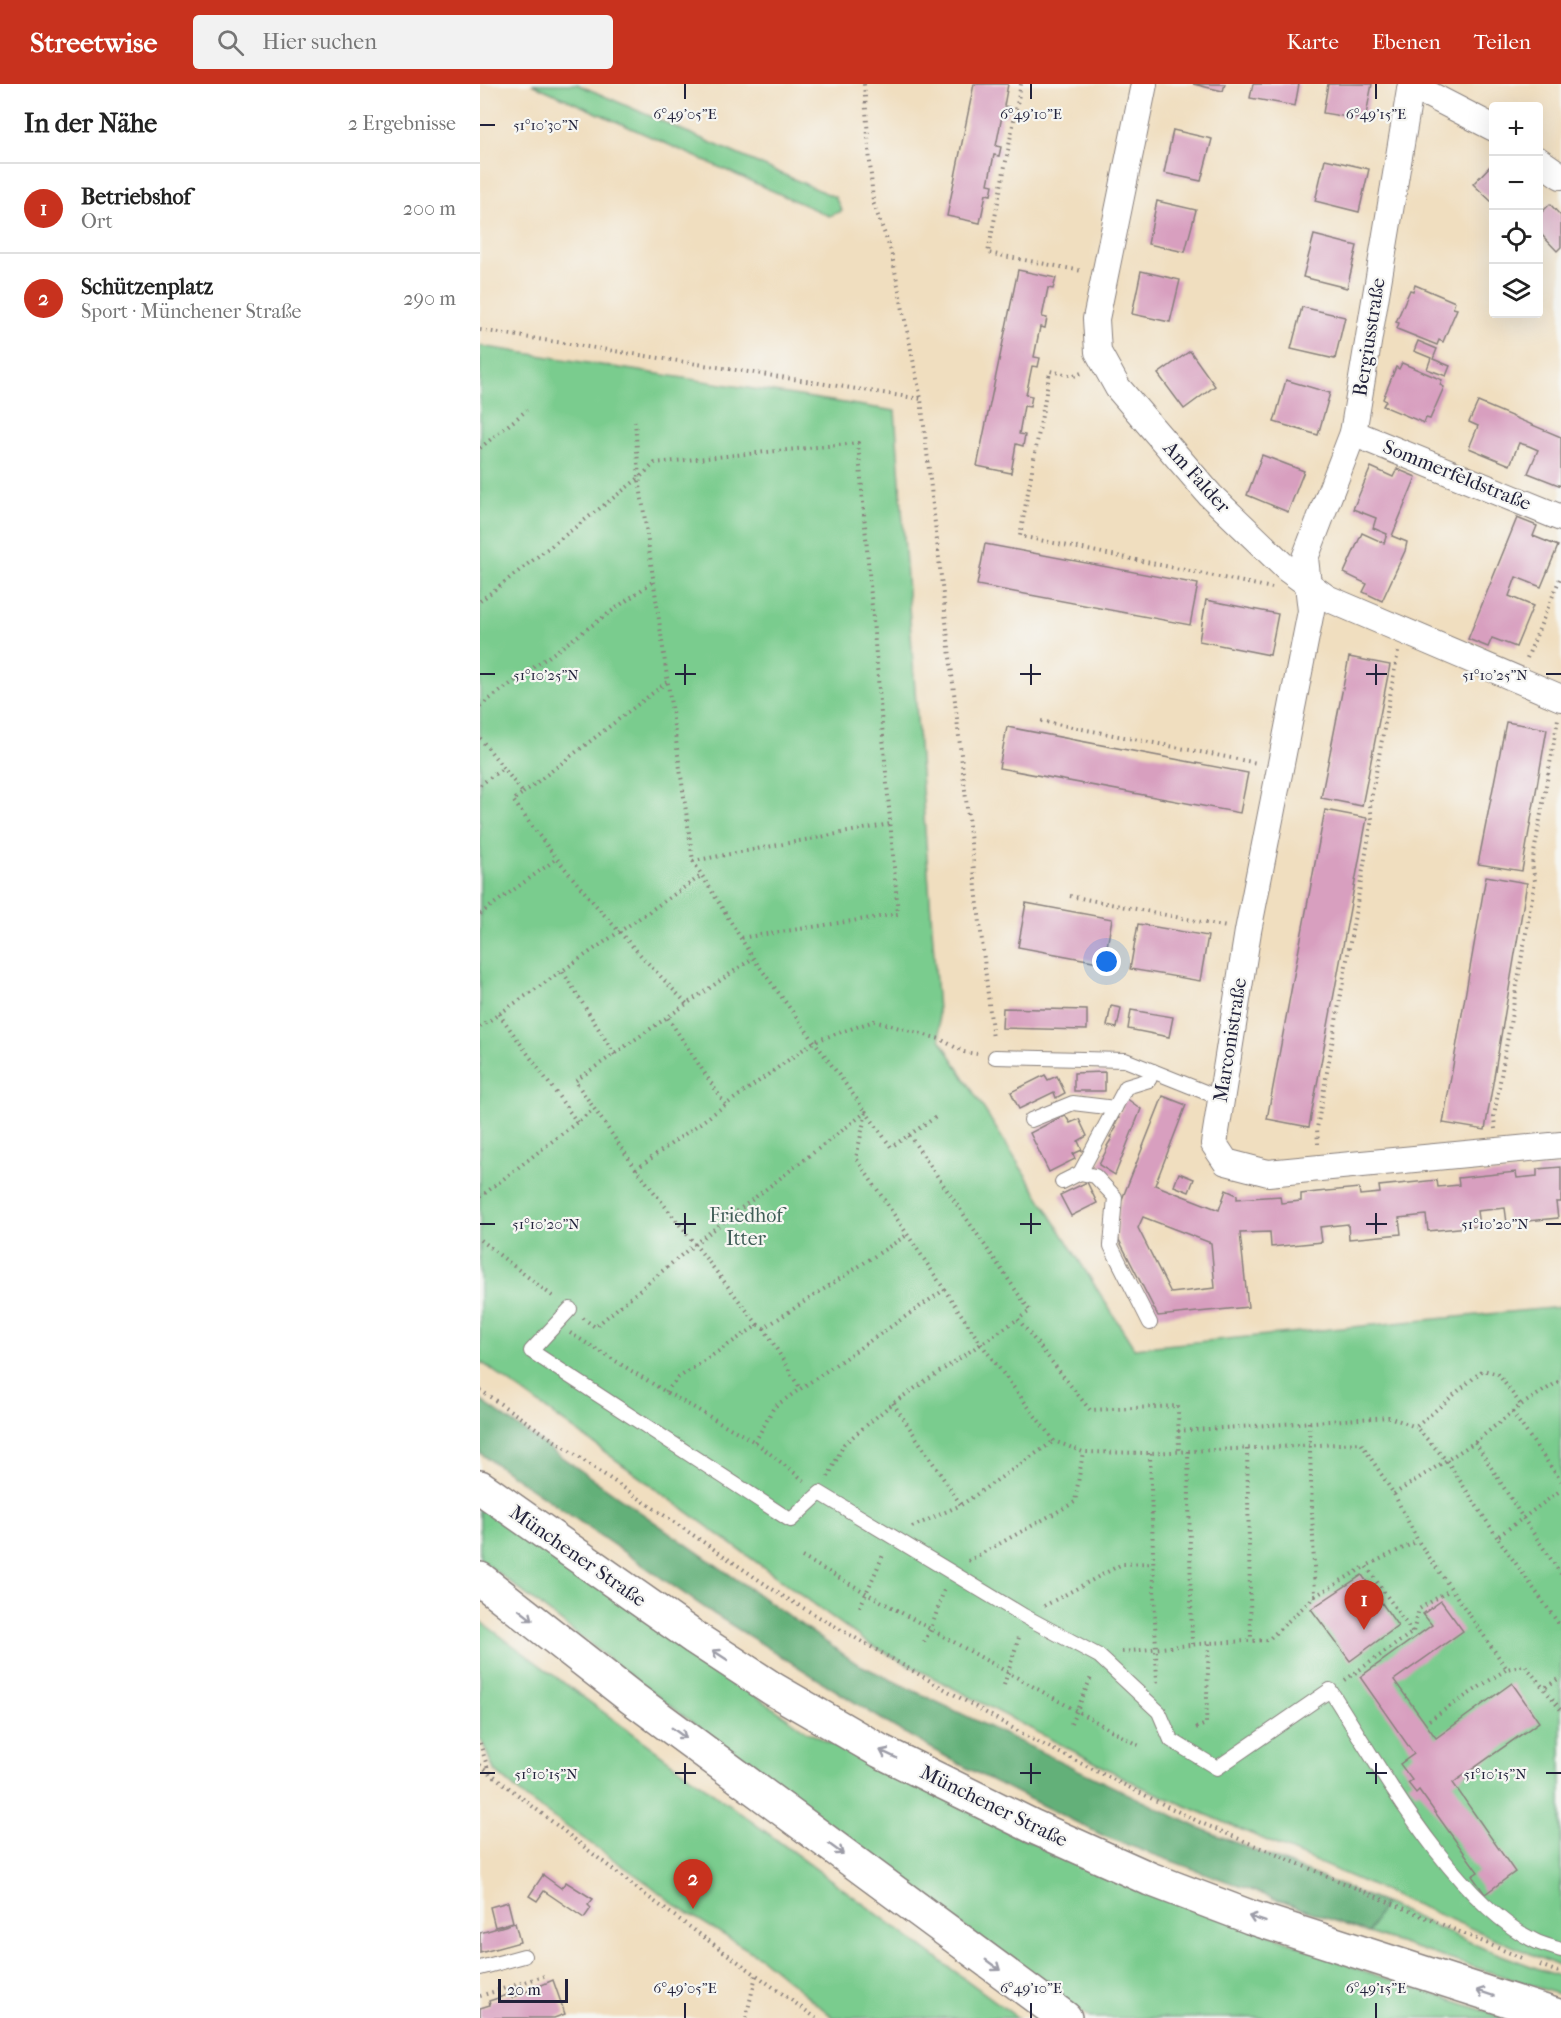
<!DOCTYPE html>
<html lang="de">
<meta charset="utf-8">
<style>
body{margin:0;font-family:"IM FELL French Canon",serif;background:#f2f2f2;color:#222}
.controls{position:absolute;right:18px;top:18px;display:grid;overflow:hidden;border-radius:6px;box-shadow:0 6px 24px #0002}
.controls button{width:54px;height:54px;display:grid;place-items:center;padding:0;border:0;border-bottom:2px solid #e0e0e0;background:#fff;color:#222;font:30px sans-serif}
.scale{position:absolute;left:18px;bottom:15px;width:70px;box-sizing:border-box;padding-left:6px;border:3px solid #22223b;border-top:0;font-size:16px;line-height:21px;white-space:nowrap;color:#22223b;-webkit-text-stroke:4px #f6f6f2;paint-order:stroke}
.you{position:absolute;left:627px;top:878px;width:21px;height:21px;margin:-15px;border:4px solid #fff;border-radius:50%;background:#1a73e8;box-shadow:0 0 0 9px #1a73e833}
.badge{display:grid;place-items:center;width:39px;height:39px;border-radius:50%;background:#c8321e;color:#fff;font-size:20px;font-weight:700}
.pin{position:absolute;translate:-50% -50px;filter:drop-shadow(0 2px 3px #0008)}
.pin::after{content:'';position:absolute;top:32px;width:21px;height:18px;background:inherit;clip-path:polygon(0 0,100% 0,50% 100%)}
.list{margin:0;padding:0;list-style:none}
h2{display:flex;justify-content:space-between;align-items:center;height:78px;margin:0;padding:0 24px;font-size:26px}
h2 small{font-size:20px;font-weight:400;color:#767676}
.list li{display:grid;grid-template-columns:39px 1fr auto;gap:18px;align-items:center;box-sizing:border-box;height:90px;padding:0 24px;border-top:2px solid #e0e0e0}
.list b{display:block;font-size:22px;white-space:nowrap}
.list p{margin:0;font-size:20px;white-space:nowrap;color:#767676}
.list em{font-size:20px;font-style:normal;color:#767676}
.icon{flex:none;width:33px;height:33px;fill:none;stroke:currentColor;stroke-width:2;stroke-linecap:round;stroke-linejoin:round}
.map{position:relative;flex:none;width:1081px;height:1934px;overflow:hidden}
header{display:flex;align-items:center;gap:36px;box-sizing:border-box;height:84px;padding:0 30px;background:#c8321e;color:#fff}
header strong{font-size:28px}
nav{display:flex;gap:33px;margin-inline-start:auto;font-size:21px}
.search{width:420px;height:54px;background:#f2f2f2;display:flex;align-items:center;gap:15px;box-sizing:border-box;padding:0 21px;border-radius:6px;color:#767676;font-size:22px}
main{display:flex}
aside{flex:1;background:#fff}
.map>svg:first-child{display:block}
.green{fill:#7acc8e;stroke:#4e7764;stroke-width:1.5}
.forest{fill:#63b079;stroke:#42695a;stroke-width:1.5}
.building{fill:#d89fbf;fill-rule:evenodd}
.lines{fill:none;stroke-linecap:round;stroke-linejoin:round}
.service-casing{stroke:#89807d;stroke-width:16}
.minor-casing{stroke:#89807d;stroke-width:28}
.primary-casing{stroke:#89807d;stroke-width:36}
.path{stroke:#89807d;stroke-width:4;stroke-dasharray:1.5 4.5;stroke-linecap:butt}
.service{stroke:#fff;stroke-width:14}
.minor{stroke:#fff;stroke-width:26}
.primary{stroke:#fff;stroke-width:33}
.oneway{stroke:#9c9ca7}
.ticks{fill:none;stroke:#22223b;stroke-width:2}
.labels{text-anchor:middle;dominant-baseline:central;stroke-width:4.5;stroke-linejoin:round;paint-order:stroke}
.street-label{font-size:20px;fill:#22223b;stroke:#f6f6f2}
.park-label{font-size:20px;fill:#415e58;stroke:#f6f6f2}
.ticks-label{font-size:15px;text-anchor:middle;fill:#22223b;stroke:#f6f6f2;stroke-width:4.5;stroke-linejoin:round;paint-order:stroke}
</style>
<header>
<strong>Streetwise</strong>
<div class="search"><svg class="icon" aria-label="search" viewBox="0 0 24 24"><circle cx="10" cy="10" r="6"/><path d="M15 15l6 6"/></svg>Hier suchen</div>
<nav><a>Karte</a><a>Ebenen</a><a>Teilen</a></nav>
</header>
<main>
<aside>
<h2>In der Nähe<small>2 Ergebnisse</small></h2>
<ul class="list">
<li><span class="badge">1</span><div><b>Betriebshof</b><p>Ort</p></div><em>200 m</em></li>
<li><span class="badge">2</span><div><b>Schützenplatz</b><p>Sport · Münchener Straße</p></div><em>290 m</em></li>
</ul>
</aside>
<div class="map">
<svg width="1081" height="1934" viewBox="0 0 1081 1934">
<rect width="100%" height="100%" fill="#f6f6f2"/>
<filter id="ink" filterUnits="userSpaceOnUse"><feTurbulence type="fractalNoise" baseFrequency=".0167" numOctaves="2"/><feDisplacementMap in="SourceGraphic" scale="12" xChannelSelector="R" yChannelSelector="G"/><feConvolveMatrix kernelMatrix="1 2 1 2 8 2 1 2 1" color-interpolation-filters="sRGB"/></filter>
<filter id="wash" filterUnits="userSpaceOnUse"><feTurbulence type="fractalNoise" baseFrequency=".008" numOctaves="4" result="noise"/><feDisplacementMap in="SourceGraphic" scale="24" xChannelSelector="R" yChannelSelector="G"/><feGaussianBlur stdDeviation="1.35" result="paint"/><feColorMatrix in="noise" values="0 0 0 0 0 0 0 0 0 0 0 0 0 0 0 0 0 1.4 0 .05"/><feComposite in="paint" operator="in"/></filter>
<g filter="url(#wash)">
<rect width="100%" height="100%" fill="#f0debf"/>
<g class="green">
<path d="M52,0H97L355,113L362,127L349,132Z"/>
<path d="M0,262L415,327L460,955L654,1264L1081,1223V1883L662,1703L389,1560L0,1277Z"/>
<path d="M0,1421L328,1648L543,1754L884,1887L1026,1934H610L496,1852L165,1603L0,1475Z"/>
<path d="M0,1537L538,1934H354L280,1873L196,1822L170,1801L47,1715L14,1686L0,1653Z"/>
<path d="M904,1819L1005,1865L1081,1893V1911L888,1849Z"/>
</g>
<path class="forest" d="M0,1316L376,1579L717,1743L904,1819L888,1849L626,1753L481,1681L414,1643L234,1530L0,1369Z"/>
<g id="blocks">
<g class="building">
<path d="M494,0H528L524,22L529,23L527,33L522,32L516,62L521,63L519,72L514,71L508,100L513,101L511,111L506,110L500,139L467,132Z"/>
<path d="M713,0H745L743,7Z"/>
<path d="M773,0H819L815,22L770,14Z"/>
<path d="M848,0H892L885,36L843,29Z"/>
<path d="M693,46L732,55L721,97L684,89Z"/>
<path d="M845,75L889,85L879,128L835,117Z"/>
<path d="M1012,80L1014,82V120L993,100Z"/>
<path d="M677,117L716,126L705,168L668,160Z"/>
<path d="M1070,120L1081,132V163L1077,167L1059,148V131Z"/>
<path d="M834,151L877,162L867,204L823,193Z"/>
<path d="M538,186L576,194L573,205L568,204L562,233L567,234L565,244L560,243L554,273L560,274L558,283L552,282L546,311L552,312L550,323L544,322L539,350L545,351L543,362L536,360L531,389L497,382Z"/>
<path d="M661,187L700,196L690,238L652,230Z"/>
<path d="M935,201L975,218L973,224L977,225L970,241L963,258L959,256L957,261L917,245L919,239L916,238L930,206L933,207Z"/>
<path d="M822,223L865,233L855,275L811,265Z"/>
<path d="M938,257L957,265L953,275L970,282L966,292L947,285L951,274L934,267Z"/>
<path d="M710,267L735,302L704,325L678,290Z"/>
<path d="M922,279L962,296L960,301L964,303L950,335L946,334L944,339L903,322L906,317L903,315L916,283L919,285Z"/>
<path d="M806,296L850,309L838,351L794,338Z"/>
<path d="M998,318L1081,353V402L1048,389L1058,366L1049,362L1039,359L1030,381L989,364L998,342L989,338Z"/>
<path d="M782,371L824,387L808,428L767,411Z"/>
<path d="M891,383L913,393L917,385L936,393L912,452L927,458L925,467L902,517L883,508L887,500L864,489L882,449L904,459L907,450L893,444L896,434L873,425Z"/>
<path d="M1037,434L1057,442L1053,452L1078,462L1061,503L1036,493L1029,512L1053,522L1036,563L1012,554L1008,563L988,555Z"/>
<path d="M505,460L718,500L710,541L497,501Z"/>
<path d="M726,516L798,530L790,571L719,557Z"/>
<path d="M869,573L910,581L882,722L841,714Z"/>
<path d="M1026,638L1067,645L1042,787L998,780Z"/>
<path d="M527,643L768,689L760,729L519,684Z"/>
<path d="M845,726L887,734L829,1043L787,1035Z"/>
<path d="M1006,792L1047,799L1005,1046L963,1039Z"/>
<path d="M546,819L632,835L624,879L538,863Z"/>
<path d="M658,840L728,852L720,897L650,885Z"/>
<path d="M631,922L641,924L637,944L627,942Z"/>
<path d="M523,924L607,926V946L522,944Z"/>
<path d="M651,926L693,933L689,953L648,945Z"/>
<path d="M625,988V1007H594V989Z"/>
<path d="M565,991L568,996L577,992L585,1009L576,1014L574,1008L539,1025L531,1008Z"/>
<path d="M683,1012L706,1021L675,1101L739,1126L746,1106L757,1111V1115L800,1112L801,1119L821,1117V1110L837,1108L879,1104L880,1111L900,1109L899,1102L957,1096L958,1103L979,1101L978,1094L1036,1088L1037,1094L1057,1092V1085L1081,1083V1118H1076L1078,1134L1027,1139L1025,1124L997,1127L999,1142L948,1147L946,1131L919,1134L921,1150L869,1155L868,1140L840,1143L842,1158L791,1163L790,1148L760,1149L768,1223L678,1232L637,1152L639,1123ZM663,1133L731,1159L735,1204L691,1209L658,1144Z"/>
<path d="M646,1014L661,1025L635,1091L619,1081L628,1063L627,1062L632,1054L630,1053L636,1044L634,1042L639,1034L637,1032L643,1024L641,1022Z"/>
<path d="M585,1031L590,1039L599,1035L607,1052L598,1057L602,1066L593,1070L595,1075L569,1088L550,1049Z"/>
<path d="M699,1089L714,1095L709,1108L694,1102Z"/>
<path d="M607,1098L617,1119L591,1132L580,1111Z"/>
<path d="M882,1491L918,1542L870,1577L831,1525Z"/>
<path d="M961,1517L983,1547L914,1596L956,1654L1032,1599L1059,1638L973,1699L1035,1788L1005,1810L992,1792L998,1788L939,1706L936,1709L928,1699L932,1696L920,1680L934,1670L880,1593L952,1541L943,1530Z"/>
<path d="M63,1791L81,1804L86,1798L113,1815L108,1821L111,1824L104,1834L64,1807L57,1817L49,1812Z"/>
<path d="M28,1818L33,1838L15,1843L10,1823Z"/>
<path d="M35,1839L40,1858L0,1869V1849Z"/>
<path d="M73,1896L85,1930L74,1934H0V1924L10,1921L9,1917L30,1910L32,1914Z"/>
</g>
</g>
</g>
<g filter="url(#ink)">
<use href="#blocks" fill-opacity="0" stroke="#89807d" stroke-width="1.5"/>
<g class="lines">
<defs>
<g id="service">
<path d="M515,973L645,976L740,1014"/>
<path d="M551,1036L593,1019L635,1024"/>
<path d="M600,1089L615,1092L635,1113L631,1162L670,1239"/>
<path d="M582,1098L600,1089L646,1003L669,996L673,987"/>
<path d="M90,1225L51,1267L307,1434L311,1436L340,1409L544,1532L619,1572L679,1628L691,1656L737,1684L850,1606C899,1682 973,1817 1055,1857C1063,1861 1073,1863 1081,1866"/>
<path d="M0,1884L44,1872"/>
</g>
<g id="minor">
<path d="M664,0L616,235L618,268L638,304L730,411L807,485L847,514L1081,614"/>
<path d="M931,0L873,349L825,474L831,527L768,847L734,1060L746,1078L788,1089L1081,1061"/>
<path d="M930,6L950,11L1014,44"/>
<path d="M1058,76L1081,92"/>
<path d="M873,349L1081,434"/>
</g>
<g id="primary">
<path d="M0,1403L215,1554L293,1605L400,1667L552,1742L670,1795L770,1833L1081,1933"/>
<path d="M0,1495L152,1614L585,1934"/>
</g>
</defs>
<use href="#service" class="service-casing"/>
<use href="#minor" class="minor-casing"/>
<use href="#primary" class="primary-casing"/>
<g class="path">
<path d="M384,0L393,118L411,167L441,315L513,955"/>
<path d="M541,0L508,169L602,187"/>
<path d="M0,246L441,315"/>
<path d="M601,289L594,292L570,287L540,452L792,504"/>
<path d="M155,337L159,394L213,777L273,874L386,1028L376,1074L501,1260L574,1357L603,1368L670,1369L881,1359L914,1410L938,1457L1027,1585L1045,1581L1081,1626"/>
<path d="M0,364L47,326"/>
<path d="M0,517L159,394L175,379L378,359L418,830L260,854"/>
<path d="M1047,574L1081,492"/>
<path d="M0,622L175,496"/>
<path d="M561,637L777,679"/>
<path d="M0,654L43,709L33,716C86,791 144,855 208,921"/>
<path d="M0,701L23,684"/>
<path d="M43,709L187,598"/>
<path d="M213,777L410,740"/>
<path d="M590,812L747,843"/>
<path d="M0,830L75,776"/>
<path d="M83,888L135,971"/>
<path d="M19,930L97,1038"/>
<path d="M188,934L245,1020"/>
<path d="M0,943L221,792"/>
<path d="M1015,1045L1014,1032L1055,797L1052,780L1078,635"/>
<path d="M429,1051L456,1033"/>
<path d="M838,1060L837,1044L892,735L890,721L918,568"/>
<path d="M156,1085L95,997L273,874"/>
<path d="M0,1113L114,1025"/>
<path d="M0,1156L75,1214"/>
<path d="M103,1234L115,1243L216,1159L386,1028L411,1063L429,1051L550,1227L538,1235L610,1326L698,1322L699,1368"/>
<path d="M278,1241L156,1085L335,957L394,937L460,955L484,968L497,970"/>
<path d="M284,1244L319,1303"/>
<path d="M90,1249L186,1308L275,1358L326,1398"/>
<path d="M0,1306L304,1513L550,1654L719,1738L1044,1875"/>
<path d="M186,1308L198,1294L278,1241L284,1244L427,1151"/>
<path d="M413,1319L481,1421"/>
<path d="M1032,1328L1081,1397"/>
<path d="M829,1338L835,1512L886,1482"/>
<path d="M698,1347L909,1333L936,1343"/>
<path d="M275,1358L294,1323L464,1206"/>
<path d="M995,1358L1043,1434L1081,1406"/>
<path d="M767,1365L771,1557"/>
<path d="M708,1367L712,1560"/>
<path d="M670,1369L677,1601"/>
<path d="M348,1393L364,1360L413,1319L538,1235"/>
<path d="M914,1410L995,1358L1041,1321L1081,1296"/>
<path d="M432,1443L481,1421L574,1357"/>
<path d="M1017,1453L967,1377L936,1343L1003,1286L1018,1290L1041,1321"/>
<path d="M322,1473L661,1663"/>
<path d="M488,1477L595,1418L603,1368"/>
<path d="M1081,1490L1043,1434L1017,1453L1081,1543"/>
<path d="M564,1522L642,1480L673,1479"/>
<path d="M380,1523L404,1469"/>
<path d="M932,1548L886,1482L938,1457"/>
<path d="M444,1558L451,1545L465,1503"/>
<path d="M642,1568L729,1559L788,1556L835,1512"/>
<path d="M865,1596L933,1548L939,1525L970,1506"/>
<path d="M524,1601L540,1550"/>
<path d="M1066,1603L1081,1593"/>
<path d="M949,1636L1027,1585"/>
<path d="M591,1640L612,1591"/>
<path d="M716,1644L726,1640L729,1559"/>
<path d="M0,1659L8,1685"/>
<path d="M0,1681L164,1810L336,1934"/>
<path d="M1060,1881L1081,1889"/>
<path d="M0,1912L64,1892"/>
<path d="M266,1934L276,1891"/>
</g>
<use href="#service" class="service"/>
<use href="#minor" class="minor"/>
<use href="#primary" class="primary"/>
</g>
<defs><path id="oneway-shaft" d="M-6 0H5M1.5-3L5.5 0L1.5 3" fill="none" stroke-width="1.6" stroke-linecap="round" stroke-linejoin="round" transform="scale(1.5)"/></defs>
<g class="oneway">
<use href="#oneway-shaft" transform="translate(46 1531) rotate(38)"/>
<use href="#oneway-shaft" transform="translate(240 1571) rotate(-147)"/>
<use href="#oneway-shaft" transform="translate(199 1649) rotate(36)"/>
<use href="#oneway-shaft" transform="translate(408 1670) rotate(-155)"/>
<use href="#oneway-shaft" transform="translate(356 1765) rotate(36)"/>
<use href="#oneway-shaft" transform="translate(777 1835) rotate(-161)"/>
<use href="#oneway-shaft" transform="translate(513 1881) rotate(36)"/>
<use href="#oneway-shaft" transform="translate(1005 1909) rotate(-162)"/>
</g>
</g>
<path class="ticks" d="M205,0V15M551,0V15M896,0V15M0,41H15M205,580V601M551,580V601M896,580V601M0,590H15M195,590H216M540,590H561M886,590H907M1066,590H1081M205,1129V1150M551,1129V1150M896,1129V1150M0,1140H15M195,1140H216M540,1140H561M886,1140H907M1066,1140H1081M205,1679V1700M551,1679V1700M896,1679V1700M0,1689H15M195,1689H216M540,1689H561M886,1689H907M1066,1689H1081M205,1919V1934M551,1919V1934M896,1919V1934"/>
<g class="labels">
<g class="street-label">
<text transform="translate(889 253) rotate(-81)">Bergiusstraße</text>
<text transform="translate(977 391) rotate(22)">Sommerfeldstraße</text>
<text transform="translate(717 393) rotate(48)">Am Falder</text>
<text transform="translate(750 956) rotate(-81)">Marconistraße</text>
<text transform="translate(98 1472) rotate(35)">Münchener Straße</text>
<text transform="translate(514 1722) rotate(26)">Münchener Straße</text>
</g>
<g class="park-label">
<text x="266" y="1131">Friedhof<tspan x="266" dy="23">Itter</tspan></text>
</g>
</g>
<g class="ticks-label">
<text x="205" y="35">6°49'05"E</text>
<text x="551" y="35">6°49'10"E</text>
<text x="896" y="35">6°49'15"E</text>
<text x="66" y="46">51°10'30"N</text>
<text x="66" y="596">51°10'25"N</text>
<text x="1015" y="596">51°10'25"N</text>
<text x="66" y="1145">51°10'20"N</text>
<text x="1015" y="1145">51°10'20"N</text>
<text x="66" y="1695">51°10'15"N</text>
<text x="1015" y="1695">51°10'15"N</text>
<text x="205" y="1909">6°49'05"E</text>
<text x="551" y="1909">6°49'10"E</text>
<text x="896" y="1909">6°49'15"E</text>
</g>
</svg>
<div class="controls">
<button>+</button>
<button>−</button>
<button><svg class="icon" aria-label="locate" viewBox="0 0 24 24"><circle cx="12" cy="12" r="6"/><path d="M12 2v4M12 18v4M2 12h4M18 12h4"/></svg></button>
<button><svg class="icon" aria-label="layers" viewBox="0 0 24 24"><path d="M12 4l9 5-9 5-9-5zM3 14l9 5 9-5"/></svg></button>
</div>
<div class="scale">20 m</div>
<div class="you"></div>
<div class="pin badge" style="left:884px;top:1546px">1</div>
<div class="pin badge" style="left:213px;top:1825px">2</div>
</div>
</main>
